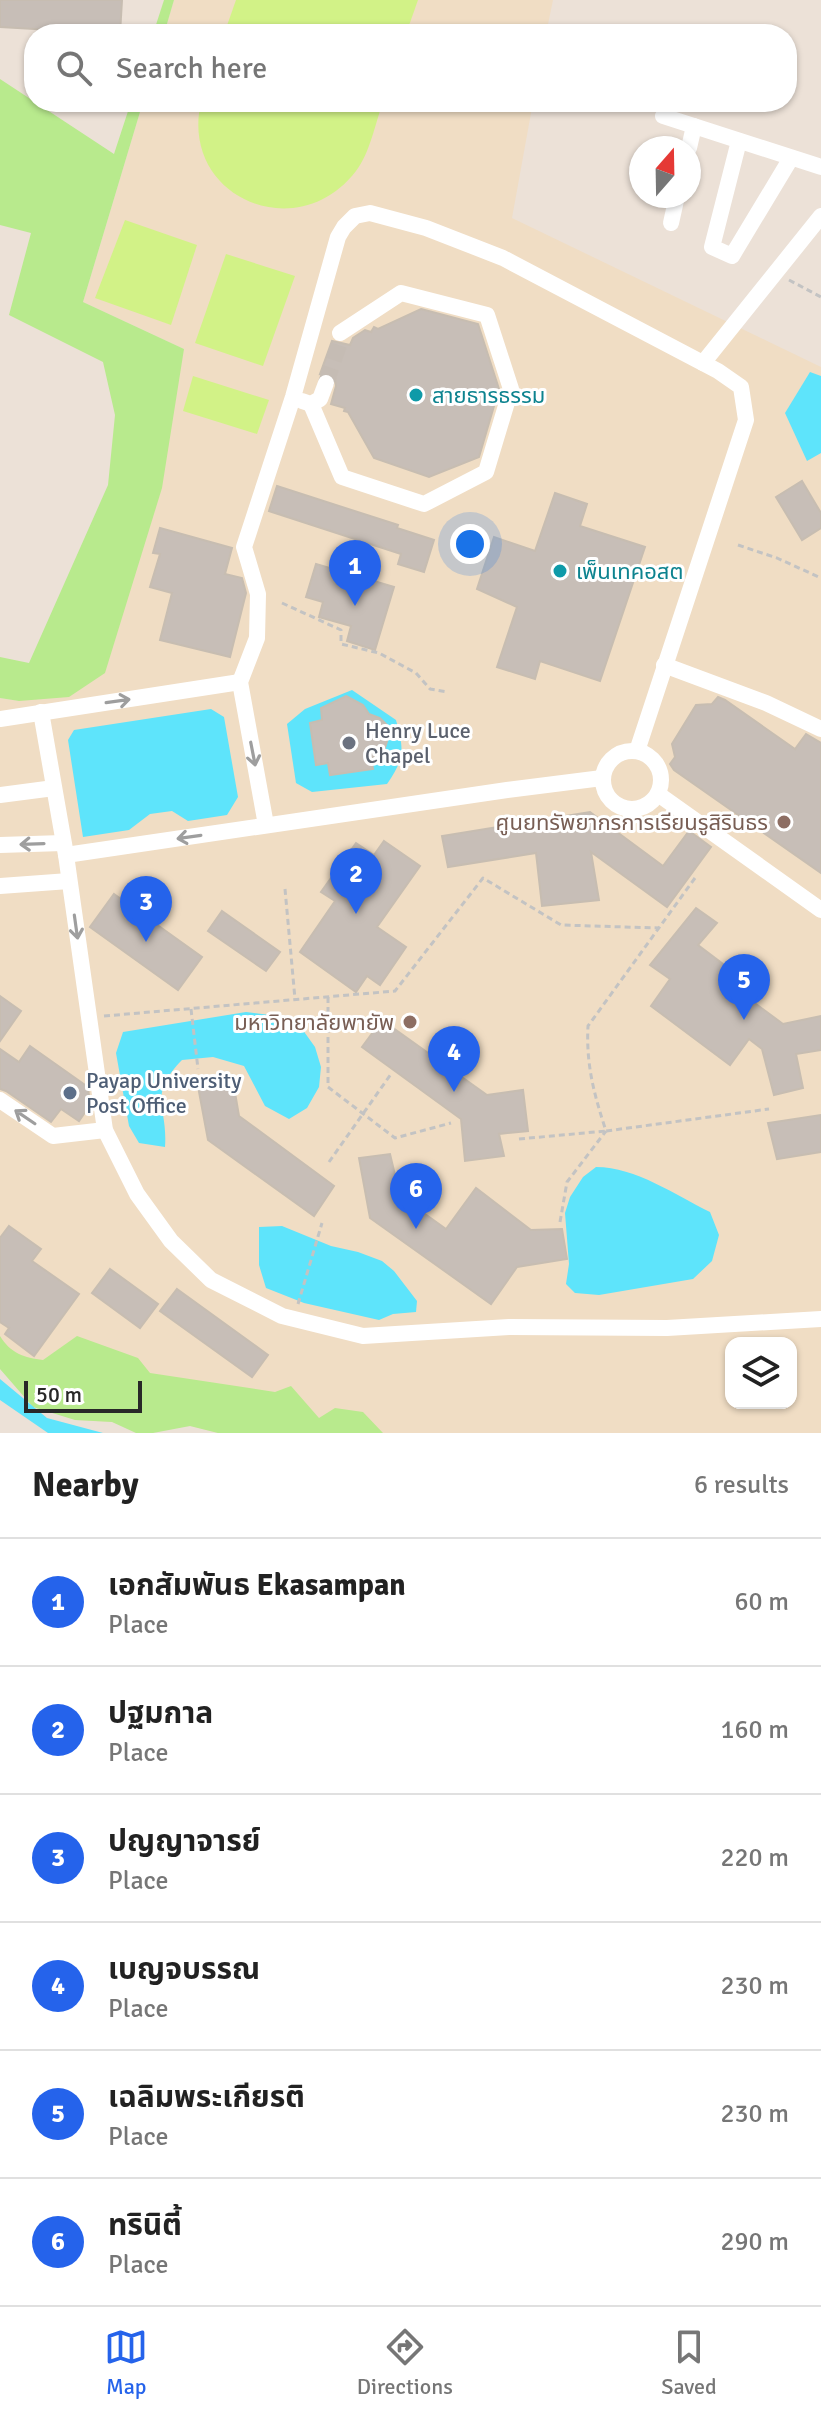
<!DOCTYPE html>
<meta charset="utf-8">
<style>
body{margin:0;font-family:Signika,"Noto Sans Thai",sans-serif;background:#f2f2f2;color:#222}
.controls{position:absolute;right:24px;bottom:24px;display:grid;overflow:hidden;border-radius:16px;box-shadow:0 2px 6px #0004}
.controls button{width:72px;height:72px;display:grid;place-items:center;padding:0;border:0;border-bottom:2px solid #e0e0e0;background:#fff;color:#222;font:40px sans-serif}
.compass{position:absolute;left:629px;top:136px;width:72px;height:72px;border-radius:50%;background:#fff;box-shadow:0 2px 6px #0004;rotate:20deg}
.scale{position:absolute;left:24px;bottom:20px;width:118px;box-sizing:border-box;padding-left:8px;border:4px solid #282828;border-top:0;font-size:22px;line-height:28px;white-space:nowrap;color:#282828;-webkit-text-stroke:6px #fff;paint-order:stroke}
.you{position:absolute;left:470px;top:544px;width:28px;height:28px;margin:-20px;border:6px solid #fff;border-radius:50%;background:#1a73e8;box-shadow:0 0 0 12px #1a73e833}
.badge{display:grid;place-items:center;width:52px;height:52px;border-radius:50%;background:#2563eb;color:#fff;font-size:26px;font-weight:700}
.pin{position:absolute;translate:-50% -66px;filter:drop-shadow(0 2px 4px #0008)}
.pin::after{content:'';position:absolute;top:42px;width:28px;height:24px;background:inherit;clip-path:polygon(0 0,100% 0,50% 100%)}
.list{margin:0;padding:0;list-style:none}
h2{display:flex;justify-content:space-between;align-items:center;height:104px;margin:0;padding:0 32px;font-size:34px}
h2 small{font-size:26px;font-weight:400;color:#767676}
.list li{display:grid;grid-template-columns:52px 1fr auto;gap:24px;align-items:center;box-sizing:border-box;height:128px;padding:0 32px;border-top:2px solid #e0e0e0}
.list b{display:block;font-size:30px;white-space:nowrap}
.list p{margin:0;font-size:26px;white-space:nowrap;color:#767676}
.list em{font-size:26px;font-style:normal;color:#767676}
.icon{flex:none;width:44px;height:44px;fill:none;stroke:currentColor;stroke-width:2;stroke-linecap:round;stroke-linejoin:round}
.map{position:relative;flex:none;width:821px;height:1433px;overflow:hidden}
.search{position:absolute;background:#fff;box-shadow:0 2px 6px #0004;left:24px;right:24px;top:24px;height:88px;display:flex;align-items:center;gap:20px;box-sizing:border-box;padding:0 28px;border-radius:32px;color:#767676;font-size:30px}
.sheet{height:872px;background:#fff}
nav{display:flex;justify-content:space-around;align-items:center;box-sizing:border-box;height:112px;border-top:2px solid #e0e0e0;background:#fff;font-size:22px;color:#767676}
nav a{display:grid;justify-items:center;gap:4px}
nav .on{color:#2563eb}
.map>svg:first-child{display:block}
.education{fill:#f0ddc4;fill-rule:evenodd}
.green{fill:#b8ea8d}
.pitch{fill:#d2f287}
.water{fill:#5ee4fb}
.building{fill:#c7beb7;stroke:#c7bdb1;stroke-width:2}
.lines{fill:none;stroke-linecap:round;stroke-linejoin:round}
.minor-tunnel{stroke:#c5bcb4;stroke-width:16;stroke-dasharray:16 8;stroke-linecap:butt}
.path{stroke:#c3c3c3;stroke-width:3;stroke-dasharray:6 4;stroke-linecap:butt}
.minor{stroke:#fff;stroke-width:16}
.oneway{stroke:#9e9e9e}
.culture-dot{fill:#0f9aa8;stroke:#fff;stroke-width:3}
.worship-dot{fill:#6b7280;stroke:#fff;stroke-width:3}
.education-dot{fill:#8d6e63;stroke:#fff;stroke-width:3}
.service-dot{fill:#5c6f8a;stroke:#fff;stroke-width:3}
.labels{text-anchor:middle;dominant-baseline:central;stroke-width:6;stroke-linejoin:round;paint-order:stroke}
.culture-label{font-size:22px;fill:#0d838f;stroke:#fff;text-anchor:start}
.worship-label{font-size:22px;fill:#5b616d;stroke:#fff;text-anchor:start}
.education-label{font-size:22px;fill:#785e54;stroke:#fff;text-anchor:end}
.service-label{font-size:22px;fill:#4e5e75;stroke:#fff;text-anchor:start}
</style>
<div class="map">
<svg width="821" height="1433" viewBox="0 0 821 1433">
<rect width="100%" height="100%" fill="#ece1d7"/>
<g class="education">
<path d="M174,0H553L546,34H164Z"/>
<path d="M143,102H533L512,218L821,367V1433H218L190,1426L142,1432L112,1422L75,1420L0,1369V698L19,701L184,349L83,302ZM731,1343H791V1403H731Z"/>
</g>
<g class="green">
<path d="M164,0H174L164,34H153Z"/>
<path d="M0,79L114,154L131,102H143L83,302L184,349L162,488L105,673L69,697L19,701L0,698V657L29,663L108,485L115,415L103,362L9,315L31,233L0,225Z"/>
<path d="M0,1336C10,1353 25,1358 43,1360L77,1336L138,1358L150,1373L275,1392L291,1386L319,1418L335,1408L363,1412L383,1433H218L190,1426L153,1433H136L112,1422L75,1420L33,1407L0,1369Z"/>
</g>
<g class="pitch">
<path d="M236,0H418L406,34H224Z"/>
<path d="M201,102H383C375,124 370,153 356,171C297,248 179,197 201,102Z"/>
<path d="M125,220L197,245L171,325L95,298Z"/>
<path d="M226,254L295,276L263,366L195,343Z"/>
<path d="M193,376L269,400L257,434L183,411Z"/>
</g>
<g class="water">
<path d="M810,372L821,376V453L807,461L785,413Z"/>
<path d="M352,690L396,720C404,750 405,758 387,784L312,792L296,783L287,724L305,709Z"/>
<path d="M211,709L224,717L238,797L227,815L188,821L172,811L150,814L129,830L83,837L68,740L74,730Z"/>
<path d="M246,1012L278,1016L300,1026L315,1047L321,1067L319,1087L307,1108L289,1119L265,1106L244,1066L213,1057L182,1060C147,1096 168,1106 165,1147L139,1143L129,1126L116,1053L123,1032Z"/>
<path d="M596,1167C636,1167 675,1195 710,1212L719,1235L712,1261L693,1279L599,1295L575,1293L566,1284L569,1264L565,1213L570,1197L583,1177Z"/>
<path d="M282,1226L331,1246L358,1252L382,1261L394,1271L417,1301L416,1312L393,1314L379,1320L304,1303L266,1288L259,1265V1227Z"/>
<path d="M0,1379L47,1418L103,1433H48L0,1400Z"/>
</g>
<g class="building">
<path d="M0,0H122L120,34L0,27Z"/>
<path d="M421,309L478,324L499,389L479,457L429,477L374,458L348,412L344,411L345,408L331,404L336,386L335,377L329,373L320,374L332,341L350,345L353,338L365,330L371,332L374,327L378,329Z"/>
<path d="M802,481L821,513V528L802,540L776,497Z"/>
<path d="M277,486L398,525L397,528L434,540L424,572L398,564L401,554L269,511Z"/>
<path d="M555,493L587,504L580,526L645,547L600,681L540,661L535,679L497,667L517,607L477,589L494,537L535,551Z"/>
<path d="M160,528L232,548L225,574L242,578L246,593L230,657L160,640L172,593L150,587L160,554L153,553Z"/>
<path d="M316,564L394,587L375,650L347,641L351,626L319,617L323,602L306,597Z"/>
<path d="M346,696L363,705L369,714L380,718L391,729L382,757L371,758L373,769L330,775L328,763L316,765L310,723L322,720L321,708Z"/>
<path d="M718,697L725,700L795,749L806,734L821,743V873L674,770L670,764L675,757L672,744L696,705L712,704Z"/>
<path d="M590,812L663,866L689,831L711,847L667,907L591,852L599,900L542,906L536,853L448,867L442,836Z"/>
<path d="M384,841L420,866L377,927L406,947L380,985L367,976L356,992L300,952L335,901L321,892L356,843L374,855Z"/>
<path d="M114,894L202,957L178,990L90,927Z"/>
<path d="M696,908L717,923L698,945L756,989L748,998L783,1024L821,1016V1050L796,1054L803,1088L774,1095L762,1049L749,1039L730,1065L651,1006L670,979L650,965Z"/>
<path d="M222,911L280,952L266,971L208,931Z"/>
<path d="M0,996L21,1011L0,1041Z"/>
<path d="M382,1020L487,1095L523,1090L528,1131L499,1134L504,1156L465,1161L461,1119L362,1047Z"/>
<path d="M30,1046L88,1087L90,1105L79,1121L61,1109L51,1122L6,1091L0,1089V1049L19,1062Z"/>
<path d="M232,1075L239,1116L334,1186L314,1216L208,1140L197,1081Z"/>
<path d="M821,1115V1152L777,1159L768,1123Z"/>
<path d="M390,1154L400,1196L446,1229L476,1188L531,1230L562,1229L567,1259L517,1267L491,1304L370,1218L359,1158Z"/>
<path d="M9,1226L41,1249L32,1261L79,1294L34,1356L5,1334L9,1328L0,1322V1238Z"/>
<path d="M110,1269L158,1304L140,1328L92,1293Z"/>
<path d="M177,1289L268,1355L252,1377L160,1311Z"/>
</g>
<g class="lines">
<path class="minor-tunnel" d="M326,383L340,342"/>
<g class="path">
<path d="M789,280L821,297"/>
<path d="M738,545L777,558L821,578"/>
<path d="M282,603L341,630V644L379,653L416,673L430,689L448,692"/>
<path d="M695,878L588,1026C586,1065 594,1094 606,1131L769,1109"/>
<path d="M285,889L295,999"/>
<path d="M328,997V1087L395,1138L451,1123"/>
<path d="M191,1009L198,1069"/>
<path d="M104,1016L395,991L483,878L561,925L659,928"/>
<path d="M519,1139L606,1131"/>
<path d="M329,1162L391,1074"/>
<path d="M560,1222L567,1182L606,1131"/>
<path d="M298,1304L322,1223"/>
</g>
<g class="minor">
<path d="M663,116L821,167"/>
<path d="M739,141L712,247L732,256L791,158"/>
<path d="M689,148L694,126"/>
<path d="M671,223L677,196"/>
<path d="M703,363L821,216"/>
<path d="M302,401L311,404L320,399L326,383"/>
<path d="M311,404L342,477L424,504L486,472L511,389L487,315L401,293L340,333"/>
<path d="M664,665L766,703L821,729"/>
<path d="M41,712L66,855L105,1130L137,1194L171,1241L211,1280L282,1316L363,1336L509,1327L667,1328L821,1319"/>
<path d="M0,719L240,682"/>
<circle cx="632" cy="780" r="29"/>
<path d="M658,794L821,910"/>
<path d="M0,795L54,788"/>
<path d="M266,825L240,682L257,638L258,594L244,547L293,397L338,237L344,227L355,216L370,213L426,228L503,258L718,371L741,387L746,420L637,751"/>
<path d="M0,845L63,843"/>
<path d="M66,855L507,790L602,778"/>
<path d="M0,886L69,881"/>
<path d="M0,1100L53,1136L105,1130"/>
</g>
</g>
<defs><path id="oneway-shaft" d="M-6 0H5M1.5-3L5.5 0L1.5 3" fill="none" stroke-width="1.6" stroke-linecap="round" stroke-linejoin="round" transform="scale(2)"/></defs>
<g class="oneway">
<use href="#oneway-shaft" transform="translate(118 701) rotate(-8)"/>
<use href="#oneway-shaft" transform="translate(253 754) rotate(79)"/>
<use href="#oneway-shaft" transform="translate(189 837) rotate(172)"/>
<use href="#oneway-shaft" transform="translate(32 844) rotate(178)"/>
<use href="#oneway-shaft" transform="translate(76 927) rotate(82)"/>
<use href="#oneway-shaft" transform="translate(25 1117) rotate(-146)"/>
</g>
<g class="culture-dot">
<circle cx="416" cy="395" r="8"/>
<circle cx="560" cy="571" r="8"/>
</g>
<circle class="worship-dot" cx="349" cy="743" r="8"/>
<g class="education-dot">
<circle cx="784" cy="822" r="8"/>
<circle cx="410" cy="1022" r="8"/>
</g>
<circle class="service-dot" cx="70" cy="1093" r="8"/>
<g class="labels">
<g class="culture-label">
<text x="432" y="395">สายธารธรรม</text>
<text x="576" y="571">เพ็นเทคอสต</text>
</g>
<g class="worship-label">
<text x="365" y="730">Henry Luce<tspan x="365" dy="25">Chapel</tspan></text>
</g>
<g class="education-label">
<text x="768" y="822">ศูนยทรัพยากรการเรียนรูสิรินธร</text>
<text x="394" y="1022">มหาวิทยาลัยพายัพ</text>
</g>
<g class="service-label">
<text x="86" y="1080">Payap University<tspan x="86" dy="25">Post Office</tspan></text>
</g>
</g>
</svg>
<div class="controls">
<button><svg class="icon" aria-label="layers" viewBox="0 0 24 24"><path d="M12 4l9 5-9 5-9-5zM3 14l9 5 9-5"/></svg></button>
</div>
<svg class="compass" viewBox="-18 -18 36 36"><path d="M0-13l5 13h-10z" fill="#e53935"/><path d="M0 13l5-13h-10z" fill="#767676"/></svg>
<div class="scale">50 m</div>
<div class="you"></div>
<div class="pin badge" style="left:355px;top:606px">1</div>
<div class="pin badge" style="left:356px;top:914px">2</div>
<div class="pin badge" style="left:146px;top:942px">3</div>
<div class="pin badge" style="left:454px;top:1092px">4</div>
<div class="pin badge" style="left:744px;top:1020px">5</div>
<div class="pin badge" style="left:416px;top:1229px">6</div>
<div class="search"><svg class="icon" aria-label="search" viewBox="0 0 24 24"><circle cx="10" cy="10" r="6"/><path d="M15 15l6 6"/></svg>Search here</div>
</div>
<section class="sheet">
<h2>Nearby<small>6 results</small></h2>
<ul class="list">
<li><span class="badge">1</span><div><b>เอกสัมพันธ Ekasampan</b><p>Place</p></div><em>60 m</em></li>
<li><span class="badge">2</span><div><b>ปฐมกาล</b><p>Place</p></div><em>160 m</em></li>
<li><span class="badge">3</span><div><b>ปญญาจารย์</b><p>Place</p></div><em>220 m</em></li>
<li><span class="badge">4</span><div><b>เบญจบรรณ</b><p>Place</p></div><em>230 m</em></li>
<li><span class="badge">5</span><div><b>เฉลิมพระเกียรติ</b><p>Place</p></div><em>230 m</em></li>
<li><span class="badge">6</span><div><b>ทรินิตี้</b><p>Place</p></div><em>290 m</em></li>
</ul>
</section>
<nav>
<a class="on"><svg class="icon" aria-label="map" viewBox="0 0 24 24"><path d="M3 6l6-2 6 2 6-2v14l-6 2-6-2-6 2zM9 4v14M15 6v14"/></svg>Map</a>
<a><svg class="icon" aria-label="directions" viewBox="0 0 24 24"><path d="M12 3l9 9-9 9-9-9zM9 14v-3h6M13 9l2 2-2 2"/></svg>Directions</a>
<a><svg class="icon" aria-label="saved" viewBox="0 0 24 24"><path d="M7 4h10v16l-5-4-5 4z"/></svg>Saved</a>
</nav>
